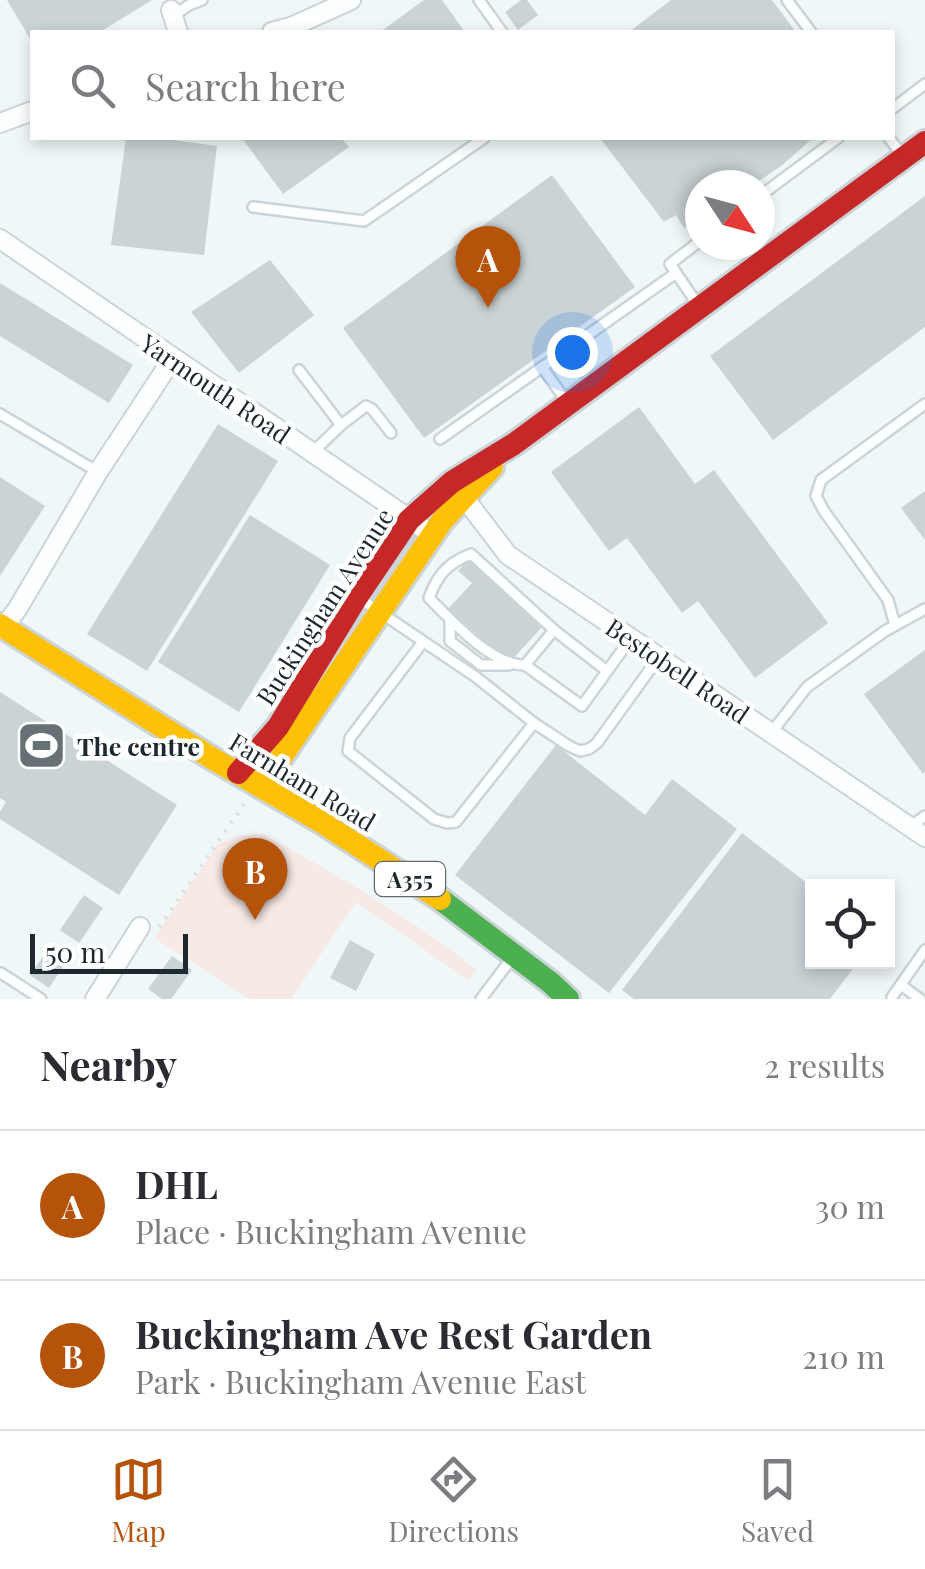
<!DOCTYPE html>
<meta charset="utf-8">
<style>
body{margin:0;font-family:"Playfair Display",serif;background:#f2f2f3;color:#2b2b33}
.controls{position:absolute;right:30px;bottom:30px;display:grid;overflow:hidden;border-radius:0px;box-shadow:0 5px 15px #0003}
.controls button{width:90px;height:90px;display:grid;place-items:center;padding:0;border:0;border-bottom:2px solid #e1e1e2;background:#fff;color:#2b2b33;font:50px sans-serif}
.compass{position:absolute;left:685px;top:170px;width:90px;height:90px;border-radius:50%;background:#fff;box-shadow:0 5px 15px #0003;rotate:126deg}
.scale{position:absolute;left:30px;bottom:25px;width:158px;box-sizing:border-box;padding-left:10px;border:5px solid #1d292e;border-top:0;font-size:28px;line-height:35px;white-space:nowrap;color:#1d292e;-webkit-text-stroke:8px #fff;paint-order:stroke}
.you{position:absolute;left:572px;top:352px;width:35px;height:35px;margin:-25px;border:8px solid #fff;border-radius:50%;background:#1a73e8;box-shadow:0 0 0 15px #1a73e833}
.badge{display:grid;place-items:center;width:65px;height:65px;border-radius:50%;background:#b45309;color:#fff;font-size:32px;font-weight:700}
.pin{position:absolute;translate:-50% -82px;filter:drop-shadow(0 2px 5px #0008)}
.pin::after{content:'';position:absolute;top:52px;width:35px;height:30px;background:inherit;clip-path:polygon(0 0,100% 0,50% 100%)}
.list{margin:0;padding:0;list-style:none}
h2{display:flex;justify-content:space-between;align-items:center;height:130px;margin:0;padding:0 40px;font-size:42px}
h2 small{font-size:32px;font-weight:400;color:#7c7c81}
.list li{display:grid;grid-template-columns:65px 1fr auto;gap:30px;align-items:center;box-sizing:border-box;height:150px;padding:0 40px;border-top:2px solid #e1e1e2}
.list b{display:block;font-size:38px;white-space:nowrap}
.list p{margin:0;font-size:32px;white-space:nowrap;color:#7c7c81}
.list em{font-size:32px;font-style:normal;color:#7c7c81}
.icon{flex:none;width:55px;height:55px;fill:none;stroke:currentColor;stroke-width:2;stroke-linecap:round;stroke-linejoin:round}
.map{position:relative;flex:none;width:925px;height:999px;overflow:hidden}
.search{position:absolute;background:#fff;box-shadow:0 5px 15px #0003;left:30px;right:30px;top:30px;height:110px;display:flex;align-items:center;gap:25px;box-sizing:border-box;padding:0 35px;border-radius:0px;color:#7c7c81;font-size:38px}
.sheet{height:430px;background:#fff}
nav{display:flex;justify-content:space-around;align-items:center;box-sizing:border-box;height:140px;border-top:2px solid #e1e1e2;background:#fff;font-size:28px;color:#7c7c81}
nav a{display:grid;justify-items:center;gap:5px}
nav .on{color:#b45309}
.map>svg:first-child{display:block}
.green{fill:#f7e9e5}
.building{fill:#cad3d6}
.lines{fill:none;stroke-linecap:round;stroke-linejoin:round}
.lane-casing{stroke:#cbd4d8;stroke-width:14}
.street-casing{stroke:#cbd4d8;stroke-width:22}
.fast-casing{stroke:#cbd4d8;stroke-width:28}
.slow-casing{stroke:#cbd4d8;stroke-width:28}
.jam-casing{stroke:#cbd4d8;stroke-width:28}
.path{stroke:#dcdfe0;stroke-width:4;stroke-dasharray:2.5 8;stroke-linecap:butt}
.lane{stroke:#fdfefe;stroke-width:9}
.street{stroke:#fdfefe;stroke-width:18}
.fast{stroke:#4caf50;stroke-width:22}
.slow{stroke:#ffc107;stroke-width:22}
.jam{stroke:#c62828;stroke-width:22}
.labels{text-anchor:middle;dominant-baseline:central;stroke-width:9;stroke-linejoin:round;paint-order:stroke}
.shield{fill:#fff;stroke:#61696d;stroke-width:2.5}
.shield-label{font-size:22px;font-weight:bold;fill:#1d292e}
.street-label{font-size:25px;fill:#1d292e;stroke:#fff}
.poi-label{font-size:25px;font-weight:bold;fill:#1d292e;stroke:#fff;text-anchor:start}
</style>
<div class="map">
<svg width="925" height="999" viewBox="0 0 925 999">
<rect width="100%" height="100%" fill="#f0f7f9"/>
<path class="green" d="M263,834C337,875 410,917 477,970L468,980L356,902L291,999H250L154,938L218,844L238,836Z"/>
<g class="building">
<path d="M7,0H152L100,32H32V42Z"/>
<path d="M424,0H442L465,32H380Z"/>
<path d="M521,0H527L538,15L518,30L505,12Z"/>
<path d="M671,0H772L796,32H629Z"/>
<path d="M126,138H159L217,146L204,255L111,245Z"/>
<path d="M242,138H341L349,147L283,194Z"/>
<path d="M600,138H813L781,166L753,185H700V219L684,228L676,215L664,222Z"/>
<path d="M552,175L635,287L424,438L343,328Z"/>
<path d="M925,196V327L773,440L710,356Z"/>
<path d="M270,260L314,315L239,373L191,312Z"/>
<path d="M0,283L133,365L109,403L0,336Z"/>
<path d="M639,407L695,484L714,470L828,623L755,678L698,601L682,613L627,538L609,551L551,472Z"/>
<path d="M218,424L278,461L147,671L87,634Z"/>
<path d="M0,477L45,506L0,576Z"/>
<path d="M925,491V540L901,508Z"/>
<path d="M250,515L330,565L239,712L158,662Z"/>
<path d="M469,559L543,626L509,663L448,609L472,583L458,571Z"/>
<path d="M925,650V772L923,774L864,694Z"/>
<path d="M0,692L177,805L119,895L0,819V812L6,802L0,798Z"/>
<path d="M556,745L645,815L672,779L737,829L609,993L455,875Z"/>
<path d="M742,833L812,887V962H858L830,999H634L622,990Z"/>
<path d="M84,895L103,908L79,943L60,930Z"/>
<path d="M350,940L375,954L356,991L330,978Z"/>
<path d="M52,944L70,956L49,988L30,975Z"/>
<path d="M172,956L192,970L171,999H162L148,989Z"/>
</g>
<g class="lines">
<defs>
<g id="lane">
<path d="M479,0L502,32"/>
<path d="M787,0L811,32"/>
<path d="M173,16L189,5L202,0"/>
<path d="M892,109L925,84"/>
<path d="M889,138L902,155"/>
<path d="M760,196L838,138"/>
<path d="M253,207L364,221L484,138"/>
<path d="M698,305L670,264L700,241"/>
<path d="M542,367L567,402"/>
<path d="M299,370L341,425"/>
<path d="M0,414L98,472"/>
<path d="M440,439L676,273"/>
<path d="M312,453L341,425L366,406L372,409L391,433"/>
<path d="M359,598L476,677L534,723L569,746L580,751L589,749L597,743L659,657"/>
<path d="M450,620V641L481,665H509"/>
<path d="M895,625L888,600L824,511L816,496L821,480L925,404"/>
<path d="M423,642L350,738L348,751L434,819L447,823L456,822L534,723"/>
<path d="M525,665C492,666 451,620 429,598C437,575 448,563 471,554L554,630"/>
<path d="M607,671L554,630L525,665L582,706L631,638"/>
<path d="M771,733L807,687L885,631L925,609"/>
<path d="M910,827L925,816"/>
<path d="M1,973L41,999"/>
<path d="M901,985L920,999"/>
<path d="M892,997L925,950"/>
<path d="M481,999L512,958"/>
</g>
<g id="street">
<path d="M171,10L178,32"/>
<path d="M272,32L291,27L351,0"/>
<path d="M0,123L32,111"/>
<path d="M0,239L433,535"/>
<path d="M459,491L508,555L925,837"/>
<path d="M4,627L18,608L98,472L173,358"/>
<path d="M95,999L140,927"/>
</g>
<path id="fast" d="M440,899L551,983L568,999"/>
<g id="slow">
<path d="M0,625L210,757L323,823L440,899"/>
<path d="M261,787L442,521L492,467"/>
</g>
<path id="jam" d="M238,773L278,727L357,597L409,520L452,482L514,444L925,142"/>
</defs>
<use href="#lane" class="lane-casing"/>
<use href="#street" class="street-casing"/>
<use href="#fast" class="fast-casing"/>
<use href="#slow" class="slow-casing"/>
<use href="#jam" class="jam-casing"/>
<path class="path" d="M159,927L245,803"/>
<use href="#lane" class="lane"/>
<use href="#street" class="street"/>
<use href="#fast" class="fast"/>
<use href="#slow" class="slow"/>
<use href="#jam" class="jam"/>
</g>
<defs>
<symbol id="stadium-square" viewBox="-11 -11 22 22"><rect x="-9" y="-9" width="18" height="18" rx="4" fill="#677175" stroke="#fff"/><path d="M0-5a6.5 5 0 1 0 0 10a6.5 5 0 1 0 0-10ZM-3.5-1.8h7v3.6h-7Z" fill="#fff"/></symbol>
</defs>
<g fill-rule="evenodd">
<use href="#stadium-square" x="14" y="718" width="55" height="55"/>
</g>
<g class="labels">
<rect class="shield" x="375" y="862" width="70" height="34" rx="8"/>
<g class="shield-label">
<text x="410" y="879">A355</text>
</g>
<g class="street-label">
<text transform="translate(216 388) rotate(34)">Yarmouth Road</text>
<text transform="translate(324 606) rotate(-57)">Buckingham Avenue</text>
<text transform="translate(678 670) rotate(34)">Bestobell Road</text>
<text transform="translate(303 781) rotate(31)">Farnham Road</text>
</g>
<g class="poi-label">
<text x="77" y="745">The centre</text>
</g>
</g>
</svg>
<div class="controls">
<button><svg class="icon" aria-label="locate" viewBox="0 0 24 24"><circle cx="12" cy="12" r="6"/><path d="M12 2v4M12 18v4M2 12h4M18 12h4"/></svg></button>
</div>
<svg class="compass" viewBox="-18 -18 36 36"><path d="M0-13l5 13h-10z" fill="#e53935"/><path d="M0 13l5-13h-10z" fill="#7c7c81"/></svg>
<div class="scale">50 m</div>
<div class="you"></div>
<div class="pin badge" style="left:488px;top:308px">A</div>
<div class="pin badge" style="left:255px;top:920px">B</div>
<div class="search"><svg class="icon" aria-label="search" viewBox="0 0 24 24"><circle cx="10" cy="10" r="6"/><path d="M15 15l6 6"/></svg>Search here</div>
</div>
<section class="sheet">
<h2>Nearby<small>2 results</small></h2>
<ul class="list">
<li><span class="badge">A</span><div><b>DHL</b><p>Place · Buckingham Avenue</p></div><em>30 m</em></li>
<li><span class="badge">B</span><div><b>Buckingham Ave Rest Garden</b><p>Park · Buckingham Avenue East</p></div><em>210 m</em></li>
</ul>
</section>
<nav>
<a class="on"><svg class="icon" aria-label="map" viewBox="0 0 24 24"><path d="M3 6l6-2 6 2 6-2v14l-6 2-6-2-6 2zM9 4v14M15 6v14"/></svg>Map</a>
<a><svg class="icon" aria-label="directions" viewBox="0 0 24 24"><path d="M12 3l9 9-9 9-9-9zM9 14v-3h6M13 9l2 2-2 2"/></svg>Directions</a>
<a><svg class="icon" aria-label="saved" viewBox="0 0 24 24"><path d="M7 4h10v16l-5-4-5 4z"/></svg>Saved</a>
</nav>
